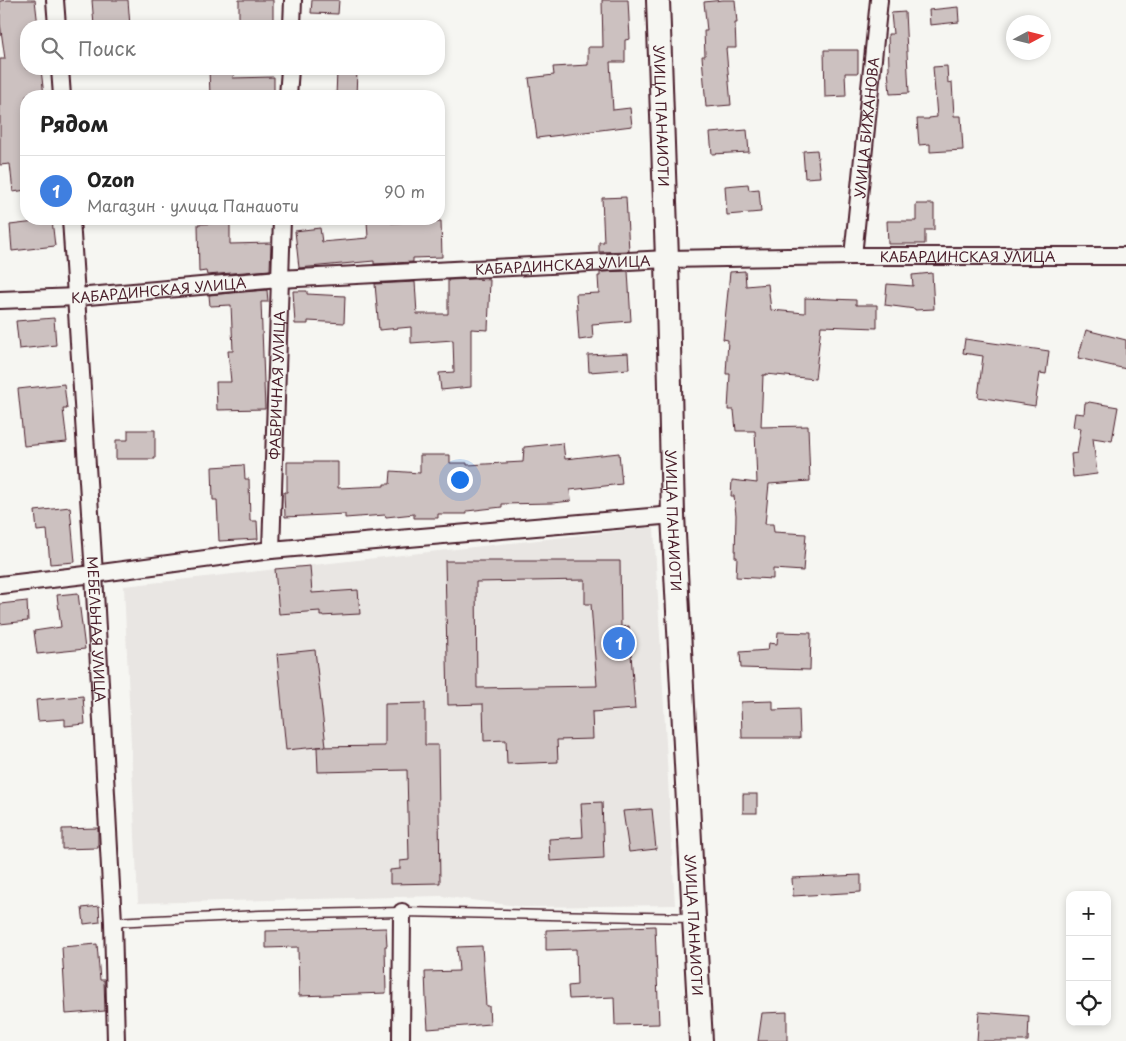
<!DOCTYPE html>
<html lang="ru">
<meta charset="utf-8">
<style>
body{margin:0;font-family:"Playpen Sans",sans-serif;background:#f2f2f2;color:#222}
.controls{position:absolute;right:15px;bottom:15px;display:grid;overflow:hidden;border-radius:10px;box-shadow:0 2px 8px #0003}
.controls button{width:45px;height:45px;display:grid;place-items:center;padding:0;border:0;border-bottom:1px solid #e0e0e0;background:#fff;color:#222;font:25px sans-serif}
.compass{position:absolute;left:1006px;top:15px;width:45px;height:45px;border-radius:50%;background:#fff;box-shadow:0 2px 8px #0003;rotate:83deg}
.you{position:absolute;left:459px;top:479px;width:18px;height:18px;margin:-12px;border:4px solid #fff;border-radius:50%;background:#1a73e8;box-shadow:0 0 0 8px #1a73e833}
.badge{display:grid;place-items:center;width:32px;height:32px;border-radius:50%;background:#d1495b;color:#fff;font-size:16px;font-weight:700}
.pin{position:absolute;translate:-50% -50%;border:2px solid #fff;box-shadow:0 1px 5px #0006}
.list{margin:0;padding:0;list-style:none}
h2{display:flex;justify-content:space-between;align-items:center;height:65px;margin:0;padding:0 20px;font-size:21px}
h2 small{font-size:16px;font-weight:400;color:#767676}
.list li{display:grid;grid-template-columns:32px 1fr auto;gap:15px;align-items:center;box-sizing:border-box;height:70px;padding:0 20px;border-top:1px solid #e0e0e0}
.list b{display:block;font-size:19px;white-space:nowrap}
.list p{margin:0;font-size:16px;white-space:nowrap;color:#767676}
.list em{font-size:16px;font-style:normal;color:#767676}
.icon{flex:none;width:28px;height:28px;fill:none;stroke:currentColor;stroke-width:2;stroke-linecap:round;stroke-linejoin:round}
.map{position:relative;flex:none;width:1126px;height:1041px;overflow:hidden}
.search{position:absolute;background:#fff;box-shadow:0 2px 8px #0003;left:20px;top:20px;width:425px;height:55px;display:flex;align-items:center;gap:12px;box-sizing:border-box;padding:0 18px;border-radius:20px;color:#767676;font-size:19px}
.panel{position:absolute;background:#fff;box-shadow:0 2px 8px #0003;left:20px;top:90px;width:425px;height:135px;border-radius:20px}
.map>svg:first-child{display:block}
.built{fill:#e9e6e3}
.building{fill:#ccc1c0;stroke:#4a1f2b;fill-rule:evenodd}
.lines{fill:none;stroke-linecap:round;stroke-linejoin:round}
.lane-casing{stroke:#4a1f2b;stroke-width:11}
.street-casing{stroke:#4a1f2b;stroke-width:20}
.secondary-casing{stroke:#4a1f2b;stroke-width:26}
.lane{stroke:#f6f6f2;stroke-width:8}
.street{stroke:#f6f6f2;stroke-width:16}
.secondary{stroke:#f6f6f2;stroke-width:22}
.labels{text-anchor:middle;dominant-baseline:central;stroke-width:4.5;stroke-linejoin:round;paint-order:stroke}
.street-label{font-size:14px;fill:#4a1f2b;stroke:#f6f6f2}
</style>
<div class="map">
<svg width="1126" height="1041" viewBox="0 0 1126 1041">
<rect width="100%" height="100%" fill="#f6f6f2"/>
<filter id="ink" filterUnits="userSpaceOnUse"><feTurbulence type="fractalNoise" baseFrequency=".02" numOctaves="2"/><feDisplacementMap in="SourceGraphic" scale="10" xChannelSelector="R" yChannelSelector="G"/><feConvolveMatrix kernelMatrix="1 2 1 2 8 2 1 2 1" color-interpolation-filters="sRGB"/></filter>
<g filter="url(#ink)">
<path class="built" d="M654,527L675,905L524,907L441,896L138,903L124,586Z"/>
<g class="building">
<path d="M7,0H35L38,26H26V69H41L44,96H26V190L13,192L10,164L0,165V59H5L0,23V1Z"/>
<path d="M92,0H128L130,26H94Z"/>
<path d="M239,0H273V20H263V25H239Z"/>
<path d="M312,0H339L338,14L311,13Z"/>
<path d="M602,0H628L630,39L625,40V62H610L613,110L630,108L632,126L537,138L529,78L554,75L553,67L588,65V47H603Z"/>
<path d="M723,0H735L737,23H735L736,48H726L731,105L706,107L702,56H705L704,31H707L704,2Z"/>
<path d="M958,7L959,22L930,25L929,10Z"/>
<path d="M905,12L909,93L890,94L888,70L889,69L888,34H893L891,13Z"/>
<path d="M824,50H858V73H845L846,96L825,97Z"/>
<path d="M947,66L948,83L952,82L954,116H961L963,150L930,152V144L919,145L917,119H929V118L937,117L933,67Z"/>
<path d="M209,69H239L232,78L274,77V95L210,96Z"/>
<path d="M337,71H357L356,96H336Z"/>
<path d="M747,130L749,152L712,154L710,133Z"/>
<path d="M817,150L820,177L805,178L803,151Z"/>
<path d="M748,184L749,190L759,189L761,212L727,215L725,186Z"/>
<path d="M626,197L629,251L599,252V242H604L602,198Z"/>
<path d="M916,204H934V230H925V244H888L887,221H916Z"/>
<path d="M391,219V223L441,221L442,257L413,258V262L374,264V261L299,268L295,231L320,228L322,242L368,238L367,221Z"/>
<path d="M52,220L55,246L12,251L10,225Z"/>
<path d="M230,223V244L271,243L270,270L207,275L206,271L199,272L198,224Z"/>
<path d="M628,271L631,321L592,324L593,338L579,340L576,294L599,293L598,276H600V272Z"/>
<path d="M745,271L746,286L768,284L771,310L805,313V298L856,300V305H877V328L821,326L815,379L766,374V375H763L761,427L808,426L810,481L769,484L765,524H773L774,532L806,534L803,571L773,569V579L736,577L737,557H735L736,515L734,496H731L732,480L757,483L755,431H736L734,410H728L730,374H726L728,340L723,339L730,272Z"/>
<path d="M932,273L934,309L915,310V309L885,305L887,284L913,286L912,275Z"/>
<path d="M474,279L490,280L488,330L471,329V387L441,390L439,373L454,372L453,340L411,343V327L379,330L375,284L415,282L417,314H448V280Z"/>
<path d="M267,290L268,302H261L265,409L217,410L216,382H231L228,351H233L231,305L210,306L209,295Z"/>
<path d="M293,291H307V294L345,296L344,323L308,321V324H295Z"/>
<path d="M54,318L56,345L19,349L16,321Z"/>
<path d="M1086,330L1126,340V369L1078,358Z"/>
<path d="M965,339L1049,351L1046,374L1040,373L1035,406L978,397L983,356L963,353Z"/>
<path d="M628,353L629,369L589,372L588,355Z"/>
<path d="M64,384L67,409H63L67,442L24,446L18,389Z"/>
<path d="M1089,402L1118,407L1112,441L1093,438L1097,474L1073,477L1071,454L1077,453L1081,428L1073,427L1075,413L1084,414L1085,403H1088Z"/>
<path d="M128,430H155V459H116V440H128Z"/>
<path d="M563,443L565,459L619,453L622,484L570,490L571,501L552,503L502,504V507L467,511V514H438V518H414V514L386,517L385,515L345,518V514L285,517L284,492H287V462H338V488L384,486V484H390L391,471L420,473V455H450V463H467V465L523,462L524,447Z"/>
<path d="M244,465L245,479H249L250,521H257L258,539L219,541L217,500H213L212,467Z"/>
<path d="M70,507L75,562L50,564L47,530L37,531L35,511Z"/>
<path d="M445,561H620L621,627L629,626L635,709L592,712L593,739L557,740L558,762L507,764L506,740L484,741L483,704L448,705ZM585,580V604H591L597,686L477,688L476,582Z"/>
<path d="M310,566L312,593L358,590L360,614L320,616V611L279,614L275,569Z"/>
<path d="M78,593L85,649L37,654L34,631L61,627L57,595Z"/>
<path d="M27,601L28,621L0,624V604Z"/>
<path d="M778,632L811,633L810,670L741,668L740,652L768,650L769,643L777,644Z"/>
<path d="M315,650L326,746L317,747L385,746V704L425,703V745H438L440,883L390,884V870L400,869V861L409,860L407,770L318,772L317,747L286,750L277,654Z"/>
<path d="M83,696L85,724L65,726V719L38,721L36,700Z"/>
<path d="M773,701V710L799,709L800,738H742L741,702Z"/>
<rect x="743" y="794" width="14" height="19"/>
<path d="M602,802L604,858L550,861L549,839L583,837L581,803Z"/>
<path d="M652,809L656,849L629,852L623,811Z"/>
<path d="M98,828V848L62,849V829Z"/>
<path d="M861,875V892L793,896L792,878Z"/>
<path d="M99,906L100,922L84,924L82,908Z"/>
<path d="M655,926L659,1024L615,1025L614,997L569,999L568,986L577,985L576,949L546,950V930Z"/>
<path d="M386,928L387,946H385L386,993L299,996L298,947L266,948V931Z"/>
<path d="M97,944L100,980H104L105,1011L66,1014L62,947Z"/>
<path d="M482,946L486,1006H489L490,1024L428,1029L426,999L425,972L459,971L457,947Z"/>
<path d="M787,1012V1041H758L762,1013Z"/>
<path d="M979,1012L1029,1016L1028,1041H977Z"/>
</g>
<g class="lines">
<defs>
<path id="lane" d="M113,922L260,915L402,912L692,918"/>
<g id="street">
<path d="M55,0L57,26"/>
<path d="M292,26L293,0"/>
<path d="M60,69L62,96"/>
<path d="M288,96L290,69"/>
<path id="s1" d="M71,219L94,574L113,922L116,1041"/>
<path id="s2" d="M853,256L879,0"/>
<path id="s3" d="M0,300L77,297L279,279L667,259L853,256H1126"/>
<path id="s4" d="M271,550L282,219"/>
<path d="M0,585L94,574L271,550L673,515"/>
<path d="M401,1041L402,912"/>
</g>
<g id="secondary">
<path id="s5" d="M658,0L667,259L673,515L694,918L701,1041"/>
</g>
</defs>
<use href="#lane" class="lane-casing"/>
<use href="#street" class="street-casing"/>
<use href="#secondary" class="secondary-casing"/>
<use href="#lane" class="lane"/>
<use href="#street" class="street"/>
<use href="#secondary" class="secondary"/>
</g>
</g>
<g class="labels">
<g class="street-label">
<text stroke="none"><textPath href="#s5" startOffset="116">УЛИЦА ПАНАИОТИ</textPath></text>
<text stroke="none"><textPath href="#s2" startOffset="129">УЛИЦА БИЖАНОВА</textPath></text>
<text stroke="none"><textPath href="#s3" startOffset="969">КАБАРДИНСКАЯ УЛИЦА</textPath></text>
<text stroke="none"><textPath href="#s3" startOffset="564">КАБАРДИНСКАЯ УЛИЦА</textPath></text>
<text stroke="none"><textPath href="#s3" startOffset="159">КАБАРДИНСКАЯ УЛИЦА</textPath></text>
<text stroke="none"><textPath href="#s4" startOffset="165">ФАБРИЧНАЯ УЛИЦА</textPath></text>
<text stroke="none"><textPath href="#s5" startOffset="521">УЛИЦА ПАНАИОТИ</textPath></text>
<text stroke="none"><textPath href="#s1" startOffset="411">МЕБЕЛЬНАЯ УЛИЦА</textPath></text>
<text stroke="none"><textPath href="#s5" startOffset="926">УЛИЦА ПАНАИОТИ</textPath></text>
</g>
</g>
</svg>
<div class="controls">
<button>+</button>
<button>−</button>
<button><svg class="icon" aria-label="locate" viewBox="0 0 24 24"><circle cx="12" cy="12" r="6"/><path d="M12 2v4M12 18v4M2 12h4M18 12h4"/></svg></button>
</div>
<svg class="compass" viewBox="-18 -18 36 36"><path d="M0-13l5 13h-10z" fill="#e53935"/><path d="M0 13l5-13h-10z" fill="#767676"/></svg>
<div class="you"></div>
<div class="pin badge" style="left:619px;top:643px;background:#3f7fe0">1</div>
<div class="search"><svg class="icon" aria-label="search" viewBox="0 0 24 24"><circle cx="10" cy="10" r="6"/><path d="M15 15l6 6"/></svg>Поиск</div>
<section class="panel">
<h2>Рядом<small></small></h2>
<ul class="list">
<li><span class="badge" style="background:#3f7fe0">1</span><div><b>Ozon</b><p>Магазин · улица Панаиоти</p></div><em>90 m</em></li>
</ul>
</section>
</div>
